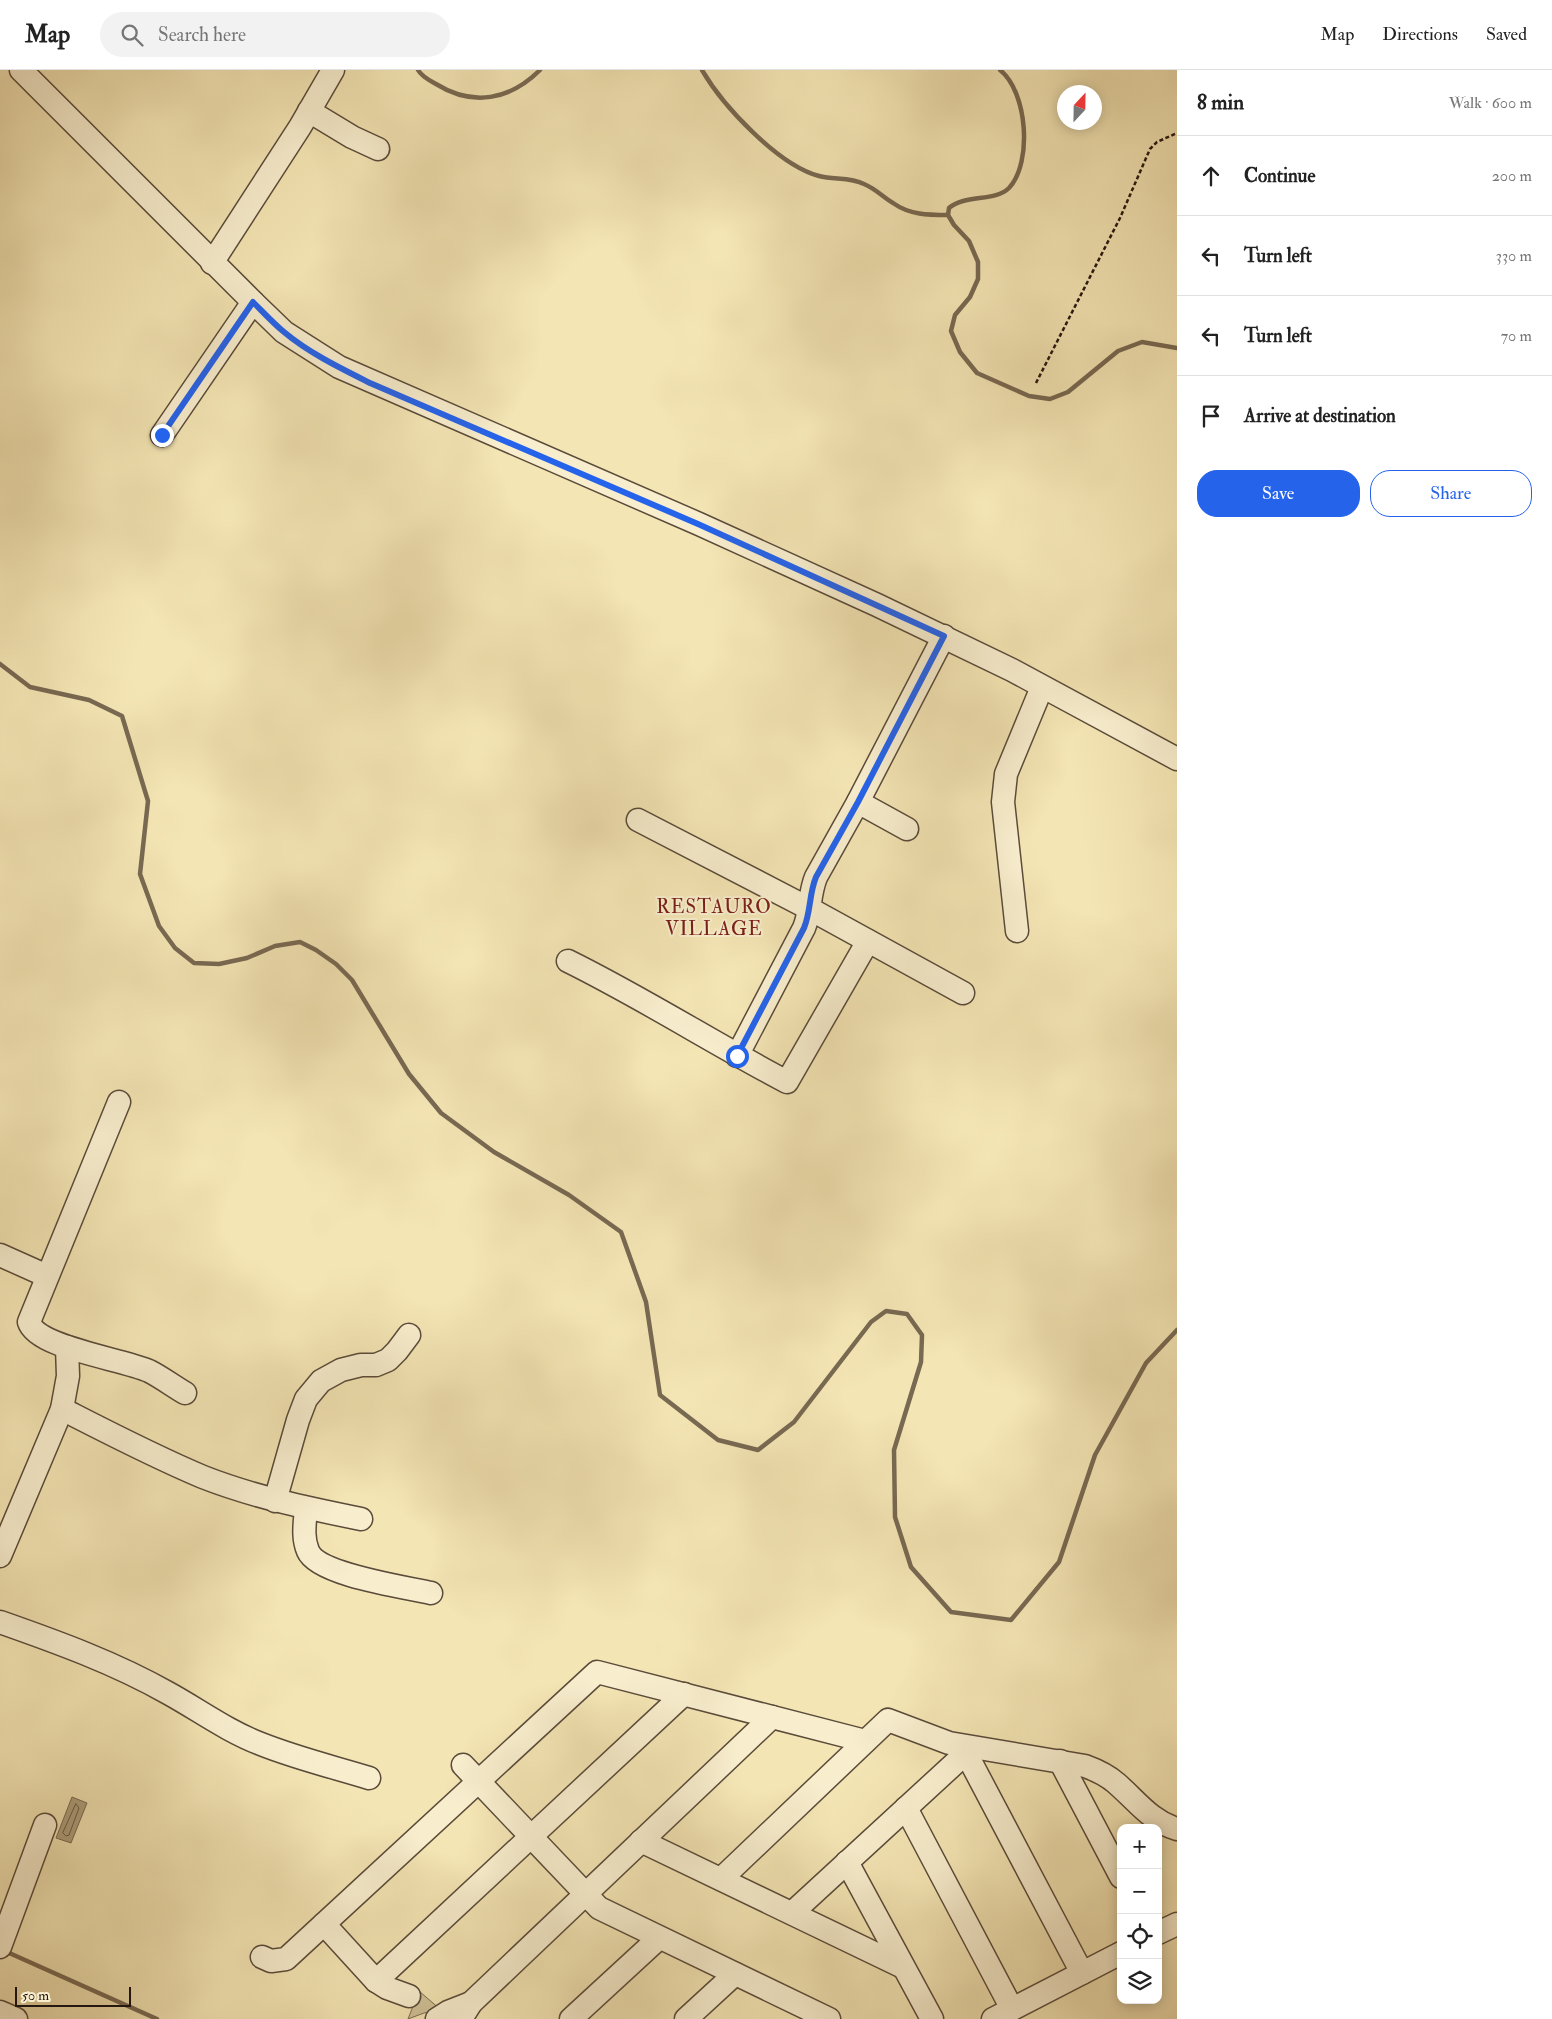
<!DOCTYPE html>
<meta charset="utf-8">
<style>
body{margin:0;font-family:"IM FELL Double Pica",serif;background:#f2f2f2;color:#222}
.controls{position:absolute;right:15px;bottom:15px;display:grid;overflow:hidden;border-radius:10px;box-shadow:0 2px 12px #0003}
.controls button{width:45px;height:45px;display:grid;place-items:center;padding:0;border:0;border-bottom:1px solid #e0e0e0;background:#fff;color:#222;font:25px sans-serif}
.compass{position:absolute;left:1057px;top:15px;width:45px;height:45px;border-radius:50%;background:#fff;box-shadow:0 2px 12px #0003;rotate:22deg}
.scale{position:absolute;left:15px;bottom:12px;width:116px;box-sizing:border-box;padding-left:5px;border:2px solid #261811;border-top:0;font-size:14px;line-height:18px;white-space:nowrap;color:#261811;-webkit-text-stroke:4px #f8eece;paint-order:stroke}
.stop{position:absolute;width:15px;height:15px;margin:-11px;border:4px solid #2563eb;border-radius:50%;background:#fff}
.stop.end{background:#2563eb;border-color:#fff;box-shadow:0 1px 5px #0008}
.list{margin:0;padding:0;list-style:none}
h2{display:flex;justify-content:space-between;align-items:center;height:65px;margin:0;padding:0 20px;font-size:21px}
h2 small{font-size:16px;font-weight:400;color:#767676}
.list li{display:grid;grid-template-columns:32px 1fr auto;gap:15px;align-items:center;box-sizing:border-box;height:80px;padding:0 20px;border-top:1px solid #e0e0e0}
.list b{display:block;font-size:19px;white-space:nowrap}
.list em{font-size:16px;font-style:normal;color:#767676}
.actions{display:flex;gap:10px;padding:15px 20px}
.actions a{flex:1;padding:11px 0;border:1px solid #2563eb;border-radius:20px;text-align:center;font-size:18px;color:#2563eb}
.actions .main{background:#2563eb;color:#fff}
.icon{flex:none;width:28px;height:28px;fill:none;stroke:currentColor;stroke-width:2;stroke-linecap:round;stroke-linejoin:round}
.map{position:relative;flex:none;width:1177px;height:1949px;overflow:hidden}
header{display:flex;align-items:center;gap:30px;box-sizing:border-box;height:70px;padding:0 25px;background:#fff;border-bottom:1px solid #e0e0e0}
header strong{font-size:24px}
nav{display:flex;gap:28px;margin-inline-start:auto;font-size:18px}
.search{width:350px;height:45px;background:#f2f2f2;display:flex;align-items:center;gap:12px;box-sizing:border-box;padding:0 18px;border-radius:28px;color:#767676;font-size:19px}
main{display:flex}
aside{flex:1;background:#fff}
.map>svg:first-child{display:block}
.green{fill:#d1c298;stroke:#7c6d54}
.water{fill:#ae9f7d;stroke:#786952}
.lines{fill:none;stroke-linecap:round;stroke-linejoin:round}
.shore{stroke:#6a5c47;stroke-width:1}
.stream{stroke:#786952;stroke-width:4.5}
.minor-casing{stroke:#5a4b3a;stroke-width:25}
.path{stroke:#261811;stroke-width:2.5;stroke-dasharray:4 2.5;stroke-linecap:butt}
.minor{stroke:#f8eece;stroke-width:22}
.route{stroke:#2563eb;stroke-width:6}
.labels{text-anchor:middle;dominant-baseline:central;stroke-width:4;stroke-linejoin:round;paint-order:stroke}
.neighbourhood-label{font-size:19px;letter-spacing:1px;fill:#7a1f14;stroke:#f8eece}
</style>
<header>
<strong>Map</strong>
<div class="search"><svg class="icon" aria-label="search" viewBox="0 0 24 24"><circle cx="10" cy="10" r="6"/><path d="M15 15l6 6"/></svg>Search here</div>
<nav><a>Map</a><a>Directions</a><a>Saved</a></nav>
</header>
<main>
<div class="map">
<svg width="1177" height="1949" viewBox="0 0 1177 1949">
<rect width="100%" height="100%" fill="#f4e5b4"/>
<filter id="stains"><feTurbulence type="fractalNoise" baseFrequency=".004" numOctaves="4"/><feColorMatrix values="0 0 0 0 .2 0 0 0 0 .09 0 0 0 0 .02 0 0 0 .5 -.17"/></filter>
<radialGradient id="worn" r=".72"><stop offset=".6" stop-color="#630" stop-opacity="0"/><stop offset="1" stop-color="#630" stop-opacity=".3"/></radialGradient>
<path class="green" d="M419,1921L441,1940L424,1943L408,1949Z"/>
<path class="water" d="M72,1727L87,1733L71,1773L56,1768Z"/>
<g class="lines">
<path class="shore" d="M76,1734L79,1738L69,1765L66,1766L63,1763Z"/>
<g class="stream">
<path d="M418,0C422,7 429,10 436,14C473,37 510,30 540,0"/>
<path d="M702,0C723,36 778,95 819,106C834,110 850,107 864,114C876,119 883,127 893,133C910,145 928,145 948,145"/>
<path d="M1000,0C1027,21 1033,92 1009,118C995,132 965,124 949,138L948,145L954,155L969,171L978,192V209L970,227L955,245L951,261L960,282L977,303L1029,326L1050,329L1068,322L1118,281L1142,272L1177,278"/>
<path d="M0,594L30,617L89,630L122,646L148,731L140,804L159,856L175,878L194,893L219,894L247,888L275,876L300,872L316,880L336,894L352,910L409,1004L441,1043L494,1082L569,1125L621,1162L646,1232L660,1325L718,1370L758,1380L794,1352L871,1252L886,1241L907,1244L922,1265L921,1292L894,1380L895,1447L911,1497L951,1542L1011,1550L1059,1492L1095,1385L1146,1293L1177,1260"/>
<path d="M7,1882L157,1949"/>
</g>
<defs>
<g id="minor">
<path d="M21,0L253,232L284,262L339,297L699,454L877,535L1012,600L1177,689"/>
<path d="M309,41L352,67L378,79"/>
<path d="M212,193L300,57L333,0"/>
<path d="M162,365L253,232"/>
<path d="M858,732L907,759"/>
<path d="M638,750L810,839L963,923"/>
<path d="M1017,861L1003,732L1006,704L1042,617"/>
<path d="M568,891C643,928 713,973 787,1012L868,871"/>
<path d="M737,986L804,858C811,841 809,824 816,807L858,732L944,566"/>
<path d="M119,1032L29,1252C37,1278 123,1289 149,1301C161,1307 173,1316 185,1323"/>
<path d="M0,1185L47,1206"/>
<path d="M62,1339C109,1363 155,1387 203,1407C254,1427 307,1438 361,1449"/>
<path d="M275,1431L298,1350L306,1329L321,1311L341,1300L361,1295H376L388,1290L397,1281L409,1265"/>
<path d="M306,1438C305,1452 302,1467 308,1481C318,1505 405,1517 431,1523"/>
<path d="M0,1486L62,1339L68,1306L67,1277"/>
<path d="M0,1552C57,1572 115,1593 168,1623C199,1640 227,1661 261,1674C296,1688 333,1697 369,1708"/>
<path d="M966,1677V1683L1082,1903"/>
<path d="M1060,1691L1121,1807"/>
<path d="M463,1695L599,1838L829,1949"/>
<path d="M906,1738L1012,1939"/>
<path d="M641,1771L903,1897"/>
<path d="M847,1792L932,1949"/>
<path d="M721,1809L888,1650L949,1673L1085,1696C1096,1700 1107,1705 1116,1713C1136,1730 1150,1751 1177,1759"/>
<path d="M792,1843L966,1683"/>
<path d="M324,1854L376,1911L387,1918L409,1926"/>
<path d="M1158,1863L1177,1854"/>
<path d="M0,1877L45,1755"/>
<path d="M262,1887L271,1891L286,1889L597,1602L865,1671"/>
<path d="M376,1911L684,1624"/>
<path d="M0,1942L16,1949"/>
<path d="M437,1949L448,1942L471,1933"/>
<path d="M461,1949L471,1933L772,1647"/>
<path d="M571,1949L659,1868"/>
<path d="M686,1949L735,1904"/>
<path d="M993,1949L1121,1883"/>
</g>
</defs>
<use href="#minor" class="minor-casing"/>
<path class="path" d="M1036,313L1120,148L1150,79L1157,72L1177,63"/>
<use href="#minor" class="minor"/>
</g>
<g class="lines">
<path class="route" d="M162,365L253,232C263,242 273,253 284,262C309,283 340,298 370,313L698,454L944,566L858,732L816,807C809,824 811,841 804,858L737,986"/>
</g>
<g class="labels">
<g class="neighbourhood-label">
<text x="714" y="837">RESTAURO<tspan x="714" dy="22">VILLAGE</tspan></text>
</g>
</g>
<rect width="100%" height="100%" filter="url(#stains)"/>
<rect width="100%" height="100%" fill="url(#worn)"/>
</svg>
<div class="controls">
<button>+</button>
<button>−</button>
<button><svg class="icon" aria-label="locate" viewBox="0 0 24 24"><circle cx="12" cy="12" r="6"/><path d="M12 2v4M12 18v4M2 12h4M18 12h4"/></svg></button>
<button><svg class="icon" aria-label="layers" viewBox="0 0 24 24"><path d="M12 4l9 5-9 5-9-5zM3 14l9 5 9-5"/></svg></button>
</div>
<svg class="compass" viewBox="-18 -18 36 36"><path d="M0-13l5 13h-10z" fill="#e53935"/><path d="M0 13l5-13h-10z" fill="#767676"/></svg>
<div class="scale">50 m</div>
<div class="stop" style="left:737px;top:986px"></div>
<div class="stop end" style="left:162px;top:365px"></div>
</div>
<aside>
<h2>8 min<small>Walk · 600 m</small></h2>
<ul class="list">
<li><svg class="icon" aria-label="ahead" viewBox="0 0 24 24"><path d="M12 20V5M6 11l6-6 6 6"/></svg><div><b>Continue</b></div><em>200 m</em></li>
<li><svg class="icon" aria-label="left" viewBox="0 0 24 24"><path d="M17 20v-9H6M10 6l-5 5 5 5"/></svg><div><b>Turn left</b></div><em>330 m</em></li>
<li><svg class="icon" aria-label="left" viewBox="0 0 24 24"><path d="M17 20v-9H6M10 6l-5 5 5 5"/></svg><div><b>Turn left</b></div><em>70 m</em></li>
<li><svg class="icon" aria-label="arrive" viewBox="0 0 24 24"><path d="M6 21V4h12l-3 4 3 4H6"/></svg><div><b>Arrive at destination</b></div></li>
</ul>
<div class="actions"><a class="main">Save</a><a>Share</a></div>
</aside>
</main>
